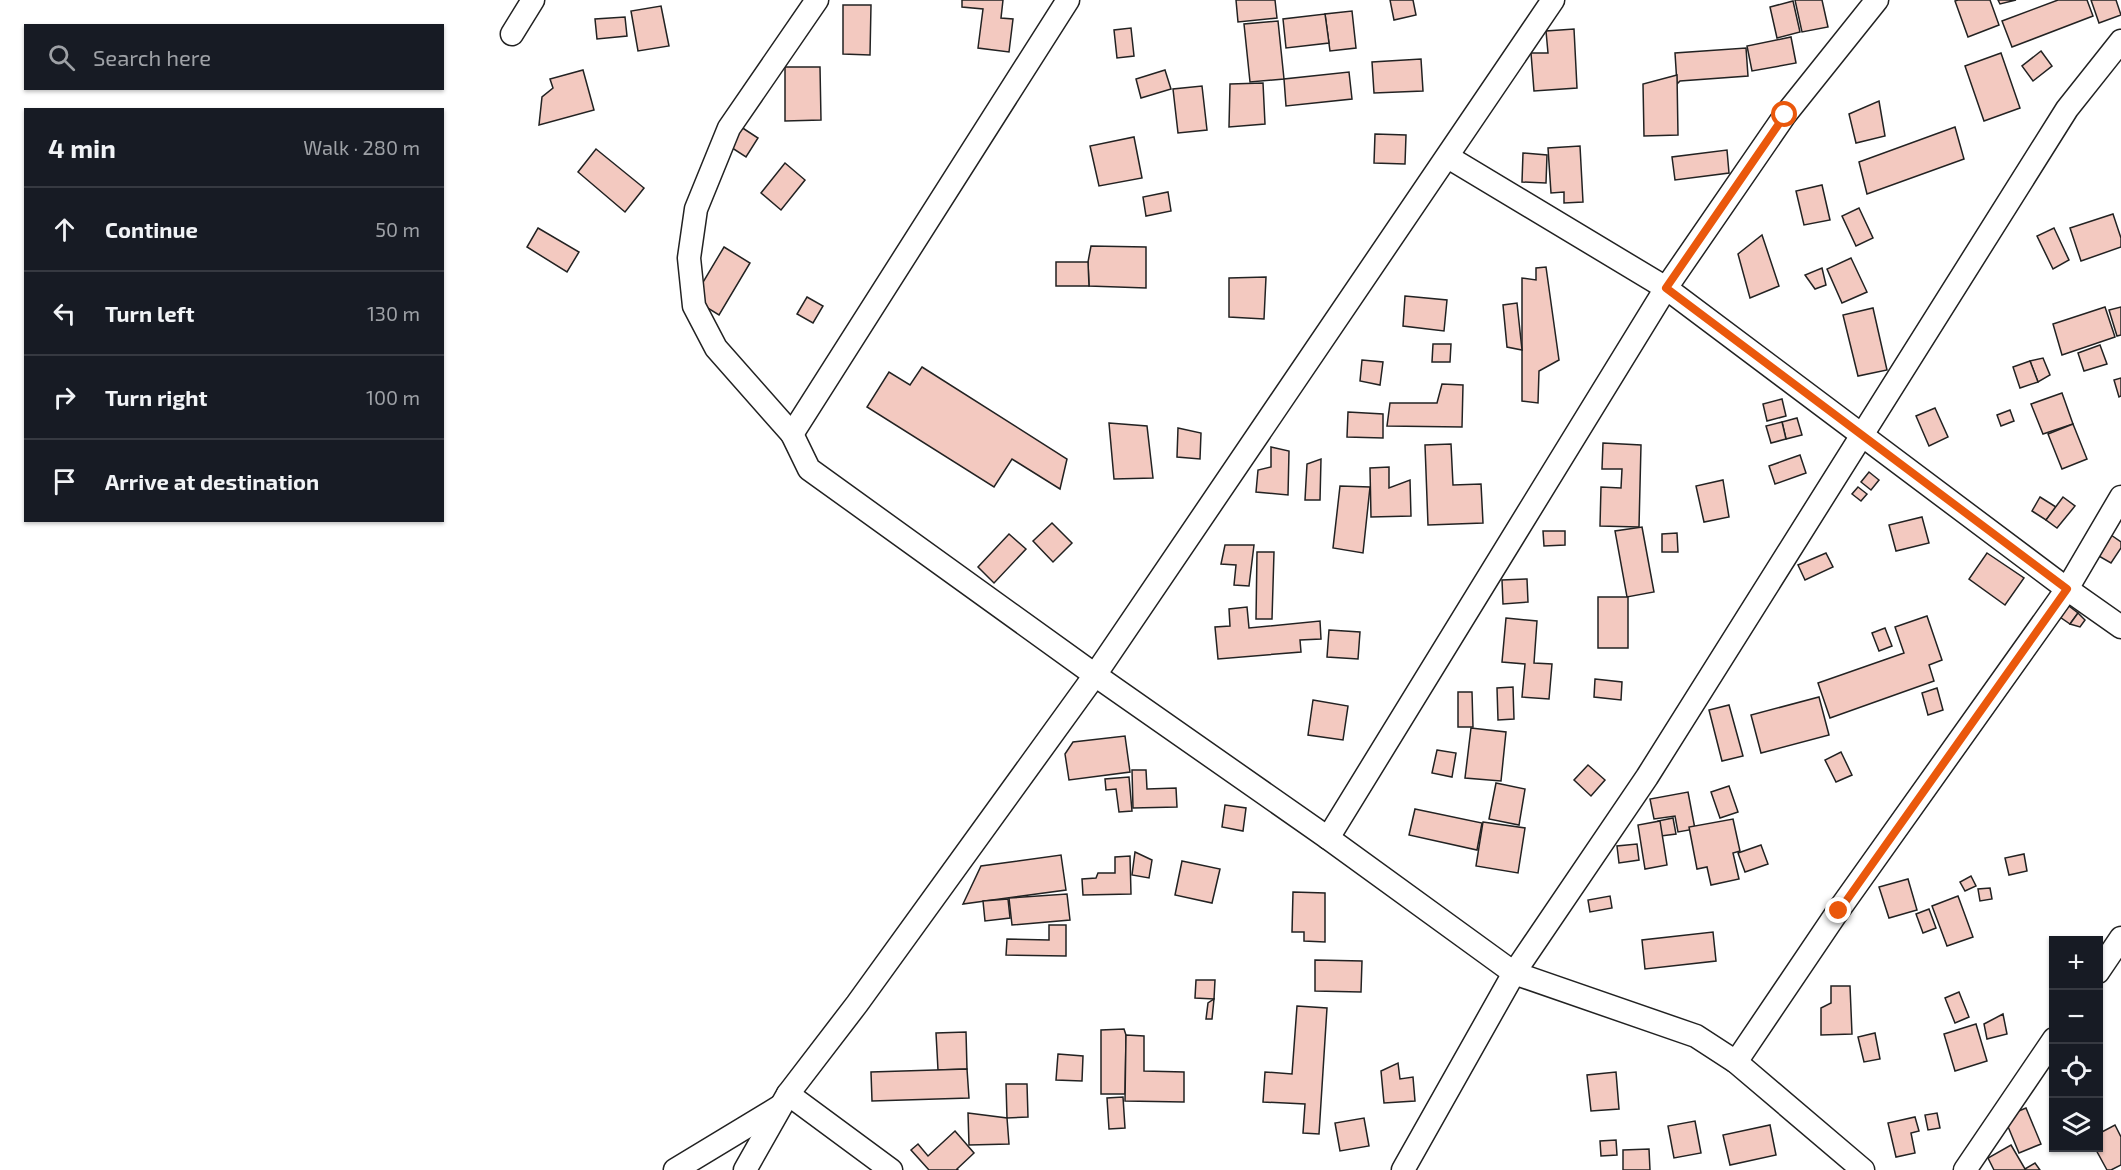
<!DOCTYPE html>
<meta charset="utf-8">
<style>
body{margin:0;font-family:"Exo 2",sans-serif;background:#20242c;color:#f1f3f6}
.controls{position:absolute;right:18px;bottom:18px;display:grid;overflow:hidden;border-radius:0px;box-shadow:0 2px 4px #0004}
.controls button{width:54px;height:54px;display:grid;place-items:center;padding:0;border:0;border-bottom:2px solid #363941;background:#171b24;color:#f1f3f6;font:30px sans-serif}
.stop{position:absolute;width:18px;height:18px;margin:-14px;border:4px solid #ea580c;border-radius:50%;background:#fff}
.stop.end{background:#ea580c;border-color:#fff;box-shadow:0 2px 6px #0008}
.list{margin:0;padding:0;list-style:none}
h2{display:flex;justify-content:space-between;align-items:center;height:78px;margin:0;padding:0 24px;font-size:26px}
h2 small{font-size:20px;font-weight:400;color:#9ea1a6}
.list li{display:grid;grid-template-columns:39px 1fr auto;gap:18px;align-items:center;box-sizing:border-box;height:84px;padding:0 24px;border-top:2px solid #363941}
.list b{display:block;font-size:22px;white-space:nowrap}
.list em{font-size:20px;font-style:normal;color:#9ea1a6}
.icon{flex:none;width:33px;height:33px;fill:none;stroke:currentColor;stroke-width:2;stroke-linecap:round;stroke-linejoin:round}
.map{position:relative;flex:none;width:2121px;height:1170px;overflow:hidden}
.search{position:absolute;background:#171b24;box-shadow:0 2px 4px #0004;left:24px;top:24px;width:420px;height:66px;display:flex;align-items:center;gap:15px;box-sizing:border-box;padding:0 21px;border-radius:0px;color:#9ea1a6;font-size:22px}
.panel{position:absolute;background:#171b24;box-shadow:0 2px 4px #0004;left:24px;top:108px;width:420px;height:414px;border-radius:0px}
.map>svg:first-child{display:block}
.building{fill:#f3c9c0;stroke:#222;stroke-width:1.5}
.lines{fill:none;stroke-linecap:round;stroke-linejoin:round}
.minor-casing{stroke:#222;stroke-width:25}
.minor{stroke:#fff;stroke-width:22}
.route{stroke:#ea580c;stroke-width:8}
</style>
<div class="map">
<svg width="2121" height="1170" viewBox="0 0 2121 1170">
<rect width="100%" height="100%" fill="#fff"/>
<g class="building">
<path d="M962,0H1003L1001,18L1013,19L1009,52L978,48L983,9L962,7Z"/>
<path d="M1236,0H1275L1277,18L1238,22Z"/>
<path d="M1390,0H1413L1416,15L1394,20Z"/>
<path d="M1795,0H1822L1828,27L1802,32Z"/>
<path d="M1958,0H1990L1999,25L1968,37L1955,1Z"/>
<path d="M1998,0H2016L2000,4Z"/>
<path d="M2058,0H2087L2093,16L2012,47L2002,21Z"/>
<path d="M2091,0H2116L2121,15L2099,23Z"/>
<path d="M1793,1L1800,32L1777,38L1770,7Z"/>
<path d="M843,5H871L870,55L843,54Z"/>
<path d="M661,6L669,46L638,51L631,11Z"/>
<path d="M1352,11L1356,48L1330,51L1325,14Z"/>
<path d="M1325,14L1329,43L1286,48L1283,19Z"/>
<path d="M625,17L627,36L597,39L595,19Z"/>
<path d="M1278,21L1284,79L1250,82L1244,24Z"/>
<path d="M1131,28L1134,56L1117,58L1114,30Z"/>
<path d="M1574,29L1577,88L1534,91L1531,53H1548L1546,31Z"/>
<path d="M1791,37L1796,63L1752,71L1747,46Z"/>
<path d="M1746,48L1748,76L1680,81L1677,84L1675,53Z"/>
<path d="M2041,51L2052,66L2033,81L2022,66Z"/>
<path d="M2001,53L2020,108L1984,121L1965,66Z"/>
<path d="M1421,59L1423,91L1374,93L1372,62Z"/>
<path d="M785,67H820L821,120L785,121Z"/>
<path d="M583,70L594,110L539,125L542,97L553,88L550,79Z"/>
<path d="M1165,70L1171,89L1141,98L1136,79Z"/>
<path d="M1349,72L1352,99L1286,106L1284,79Z"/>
<path d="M1677,75L1678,135L1644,136L1643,84Z"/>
<path d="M1263,83L1265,124L1229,127L1230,84Z"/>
<path d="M1202,86L1207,130L1178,133L1173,89Z"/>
<path d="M1879,101L1885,136L1856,143L1849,114Z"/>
<path d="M738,125L758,138L746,157L726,144Z"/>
<path d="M1955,127L1964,159L1867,194L1859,162Z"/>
<path d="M1375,134L1406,135L1405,164L1374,163Z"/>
<path d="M1134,137L1142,178L1099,186L1090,146Z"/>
<path d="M1580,146L1583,202L1564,203V192L1551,193L1548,148Z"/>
<path d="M596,149L644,188L625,212L578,172Z"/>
<path d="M1727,150L1729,173L1675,180L1672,157Z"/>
<path d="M1523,153L1547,155L1546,183L1522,182Z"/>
<path d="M785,163L805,180L781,210L761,193Z"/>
<path d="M1822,185L1830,220L1804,225L1796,191Z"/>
<path d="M1168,192L1171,211L1146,216L1143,197Z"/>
<path d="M1859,208L1873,238L1856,246L1842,216Z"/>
<path d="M2113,214L2121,238V247L2081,261L2070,228Z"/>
<path d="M538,228L579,252L567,272L527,247Z"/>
<path d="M2054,228L2069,260L2053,269L2037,236Z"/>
<path d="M1762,235L1779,286L1750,298L1738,254Z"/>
<path d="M1091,246L1146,247V288L1089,286L1088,262Z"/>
<path d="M724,247L750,263L719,315L693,299Z"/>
<path d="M1851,258L1867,292L1842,303L1827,269Z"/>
<path d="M1056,262H1088L1089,286H1056Z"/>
<path d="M1546,267L1559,360L1539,371L1538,403L1522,401V278L1536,280V268Z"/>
<path d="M1822,268L1826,285L1815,289L1805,275Z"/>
<path d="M1266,277L1264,319L1229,317V278Z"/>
<path d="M1405,296L1447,300L1444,331L1403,326Z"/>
<path d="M807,297L823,306L813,323L797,314Z"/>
<path d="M1517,303L1522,350L1507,347L1503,305Z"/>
<path d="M2105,307L2115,337L2062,355L2053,324Z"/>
<path d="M2121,307V335L2117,336L2109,310Z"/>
<path d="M1873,308L1887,370L1858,376L1843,315Z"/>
<path d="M1433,344H1451L1450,362H1432Z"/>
<path d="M2100,345L2107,364L2084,371L2078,353Z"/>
<path d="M2043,358L2050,375L2038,382L2030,361Z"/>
<path d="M1362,360L1383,362L1380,385L1360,381Z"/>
<path d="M2030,361L2038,382L2020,388L2013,367Z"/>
<path d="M922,367L1067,459L1060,489L1012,459L994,487L867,407L889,372L910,385Z"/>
<path d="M2121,378V396L2119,397L2114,380Z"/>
<path d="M1442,384L1463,385L1462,427L1387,426L1390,403H1437Z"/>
<path d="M2062,393L2073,424L2043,434L2031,404Z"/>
<path d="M1782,399L1786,416L1767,421L1763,404Z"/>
<path d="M1935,408L1948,437L1929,446L1916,416Z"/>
<path d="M2010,410L2014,421L2001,426L1997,415Z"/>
<path d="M1348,412L1383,414V438L1347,437Z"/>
<path d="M1797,418L1802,435L1786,439L1782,422Z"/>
<path d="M1782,422L1786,439L1771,443L1766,426Z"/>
<path d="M1109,423L1147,426L1153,478L1114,479Z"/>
<path d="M2073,424L2087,459L2062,469L2048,434Z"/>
<path d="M1178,428L1201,433L1200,459L1177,457Z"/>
<path d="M1603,443L1641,445L1639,527L1600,526L1601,487L1621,488L1622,469H1602Z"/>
<path d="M1451,444L1453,485L1481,484L1483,523L1428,525L1425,445Z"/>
<path d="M1271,447L1289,451L1288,495L1256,492L1258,470L1271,467Z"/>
<path d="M1800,455L1806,473L1775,484L1769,466Z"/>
<path d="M1321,459L1320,500H1305L1307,464Z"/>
<path d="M1389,467V488L1410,480L1411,516L1371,517L1370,468Z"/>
<path d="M1869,472L1879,480L1871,490L1861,482Z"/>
<path d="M1723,480L1729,517L1704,522L1696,486Z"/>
<path d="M1340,486L1370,487L1363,553L1333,548Z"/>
<path d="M1858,487L1867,494L1861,501L1852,494Z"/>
<path d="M2040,497L2056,507L2046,520L2032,511Z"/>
<path d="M2063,497L2075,506L2057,528L2046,520Z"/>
<path d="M1922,517L1929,543L1896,551L1889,525Z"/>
<path d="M1052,523L1072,543L1053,562L1033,541Z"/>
<path d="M1642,527L1654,592L1627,597L1615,531Z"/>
<path d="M1543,531H1565V545L1544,546Z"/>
<path d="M1677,533L1678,552H1662V534Z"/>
<path d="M1009,534L1026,549L994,583L978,567Z"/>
<path d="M2111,535L2121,542V548L2111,563L2097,555Z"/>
<path d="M1225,545H1254L1249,586L1234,585L1236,565L1221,564Z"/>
<path d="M1257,552H1274L1272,619H1256Z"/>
<path d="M1826,553L1833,567L1805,580L1798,565Z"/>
<path d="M1987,553L2024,578L2005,605L1969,579Z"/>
<path d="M1527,579L1528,602L1503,604L1502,580Z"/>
<rect x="1598" y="597" width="30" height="51"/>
<path d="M2065,603L2078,613L2070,624L2057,615Z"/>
<path d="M1247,607L1249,628L1320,621L1321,639L1300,640L1301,652L1218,659L1215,627L1230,626L1229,609Z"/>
<path d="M2078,613L2085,620L2080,627L2070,624Z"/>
<path d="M1927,616L1942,660L1929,665L1934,681L1830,718L1818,683L1904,653L1895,627Z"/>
<path d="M1506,618L1537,621L1534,663L1552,664L1549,699L1522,697L1525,664L1502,662Z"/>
<path d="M1885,628L1892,646L1879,651L1872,633Z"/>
<path d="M1329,630L1360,632L1358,659L1327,657Z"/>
<path d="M1595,679L1622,682L1621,700L1594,697Z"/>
<path d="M1513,687L1514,719L1498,720L1497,688Z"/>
<path d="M1937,688L1943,710L1928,715L1922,693Z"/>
<path d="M1458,692H1472L1473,727H1458Z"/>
<path d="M1819,697L1829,735L1761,753L1751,715Z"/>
<path d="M1313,700L1348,706L1343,740L1308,735Z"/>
<path d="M1729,705L1743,756L1722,761L1709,710Z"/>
<path d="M1471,728L1506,732L1501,781L1465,778Z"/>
<path d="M1125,736L1130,772L1069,780L1065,754L1073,742Z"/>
<path d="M1437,750L1456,753L1452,777L1432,773Z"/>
<path d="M1841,752L1852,775L1836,782L1825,760Z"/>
<path d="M1588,765L1605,780L1591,796L1574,780Z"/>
<path d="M1132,770H1146L1147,789L1176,788L1177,807L1133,808Z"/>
<path d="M1129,777L1132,811L1119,812L1116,789L1106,790L1105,779Z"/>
<path d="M1496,783L1525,789L1519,825L1489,819Z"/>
<path d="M1729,786L1738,812L1720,818L1711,792Z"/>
<path d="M1688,792L1695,829L1678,832L1675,816L1654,819L1650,799Z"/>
<path d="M1225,805L1246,808L1243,831L1222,827Z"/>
<path d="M1415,809L1482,823L1477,850L1409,835Z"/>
<path d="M1673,818L1676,834L1661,836L1658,821Z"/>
<path d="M1733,819L1740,851L1733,853L1739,879L1711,885L1707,867L1697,869L1689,827Z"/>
<path d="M1660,821L1667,865L1645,869L1638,825Z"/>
<path d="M1483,822L1525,828L1518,873L1476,866Z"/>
<path d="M1637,844L1639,860L1619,863L1617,846Z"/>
<path d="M1761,845L1768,864L1745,872L1738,853Z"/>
<path d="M1135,852L1152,860L1149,878L1132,875Z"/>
<path d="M2024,854L2027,871L2009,875L2005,858Z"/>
<path d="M1061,855L1066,890L963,904L981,866Z"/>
<path d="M1130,856L1131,894L1083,895L1082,879L1096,878L1098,873H1115V857Z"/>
<path d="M1182,861L1220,869L1212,903L1175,895Z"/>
<path d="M1971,876L1976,886L1965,891L1960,882Z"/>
<path d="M1908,879L1917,910L1889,918L1879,887Z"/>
<path d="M1990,888L1992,899L1980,901L1978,889Z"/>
<path d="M1293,892L1325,893V942L1304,941V932H1292Z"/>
<path d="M1067,894L1070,920L1012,925L1009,898Z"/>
<path d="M1610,896L1612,908L1590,912L1588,900Z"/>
<path d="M1958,896L1973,937L1947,946L1932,906Z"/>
<path d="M1008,899L1010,918L985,921L983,901Z"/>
<path d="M1929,909L1936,928L1923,933L1916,914Z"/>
<path d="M1049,925H1066V956L1006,955L1007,939L1049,940Z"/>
<path d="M1713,932L1716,961L1645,969L1642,940Z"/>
<path d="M1315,960L1362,961L1361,992L1315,991Z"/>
<path d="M1196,980H1215L1214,999L1195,998Z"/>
<path d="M1831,986H1850L1852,1034L1821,1035V1008L1831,1003Z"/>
<path d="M1959,992L1969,1017L1955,1023L1945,998Z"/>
<path d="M1214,999L1212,1019H1206L1208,1003Z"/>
<path d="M1297,1006L1327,1008L1319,1134L1303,1133L1305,1104L1263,1102L1265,1072L1292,1074Z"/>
<path d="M2003,1014L2007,1034L1987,1039L1984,1024Z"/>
<path d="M1976,1024L1987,1061L1955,1071L1944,1034Z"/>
<path d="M1124,1029L1126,1035L1125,1094H1101V1030Z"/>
<path d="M966,1032L967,1069L938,1070L936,1033Z"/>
<path d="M1875,1033L1880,1059L1864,1062L1858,1037Z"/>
<path d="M1126,1035L1144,1036V1071L1184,1072V1102L1125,1101Z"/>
<path d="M1058,1054L1083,1056L1082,1081L1056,1080Z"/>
<path d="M1398,1063L1400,1079L1413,1077L1415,1101L1384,1103L1381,1071Z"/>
<path d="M967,1069L969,1098L872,1101L871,1072Z"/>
<path d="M1616,1072L1619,1109L1591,1111L1587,1075Z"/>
<path d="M1006,1084H1027L1028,1117L1007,1118Z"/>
<path d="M1123,1097L1125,1128L1109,1129L1107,1098Z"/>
<path d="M2026,1108L2041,1144L2019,1153L2004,1117Z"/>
<path d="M968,1113L1007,1118L1009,1144L969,1145Z"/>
<path d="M1937,1113L1940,1128L1928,1130L1925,1115Z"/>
<path d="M1915,1117L1919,1131L1911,1133L1915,1153L1896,1157L1888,1123Z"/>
<path d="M1364,1118L1369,1146L1340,1151L1335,1123Z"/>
<path d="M1695,1121L1701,1153L1674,1158L1668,1126Z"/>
<path d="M1770,1125L1776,1155L1730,1165L1723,1135Z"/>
<path d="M2115,1125L2121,1137V1165L2111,1170H2107L2095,1148H2098V1134Z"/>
<path d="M955,1131L974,1153L957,1169L958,1170H929L911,1150L918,1144L928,1156Z"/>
<path d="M1616,1140L1617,1155L1601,1156L1600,1141Z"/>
<path d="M2011,1145L2025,1169L2035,1163L2040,1170H1994L1988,1158Z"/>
<path d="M1649,1149L1650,1170H1623V1150Z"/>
</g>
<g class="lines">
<defs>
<g id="minor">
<path d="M817,0L729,128L696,209L689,258L694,306L716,348L792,434L809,469L1095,675L1328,838L1514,973L1696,1036L1736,1062L1863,1170"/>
<path d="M512,34L533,0"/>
<path d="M1448,157L1666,288L2067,589L2121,627"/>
<path d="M792,434L1068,0"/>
<path d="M1328,838L1666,288L1785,115L1877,0"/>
<path d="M2098,972L2121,938"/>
<path d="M1736,1062L1838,911L2067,589L2121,497"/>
<path d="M788,1094L891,1170"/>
<path d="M675,1170L779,1107"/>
<path d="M745,1170L788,1094L857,1004L1095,675L1553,0"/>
<path d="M1403,1170L1514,973L1647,777L2067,109L2121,41"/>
<path d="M1965,1170L2054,1039"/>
</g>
</defs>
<use href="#minor" class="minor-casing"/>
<use href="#minor" class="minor"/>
</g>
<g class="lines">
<path class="route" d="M1785,115L1666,288L2067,589L1839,911"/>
</g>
</svg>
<div class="controls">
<button>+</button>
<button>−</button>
<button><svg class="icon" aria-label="locate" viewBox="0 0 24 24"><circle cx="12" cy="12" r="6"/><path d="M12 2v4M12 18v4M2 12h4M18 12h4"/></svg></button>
<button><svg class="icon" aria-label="layers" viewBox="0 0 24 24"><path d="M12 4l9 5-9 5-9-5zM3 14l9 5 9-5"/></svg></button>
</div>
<div class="stop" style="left:1785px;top:115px"></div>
<div class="stop end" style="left:1839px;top:911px"></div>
<div class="search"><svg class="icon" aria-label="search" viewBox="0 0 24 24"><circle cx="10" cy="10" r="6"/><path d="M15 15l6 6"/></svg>Search here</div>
<section class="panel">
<h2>4 min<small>Walk · 280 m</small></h2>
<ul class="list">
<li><svg class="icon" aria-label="ahead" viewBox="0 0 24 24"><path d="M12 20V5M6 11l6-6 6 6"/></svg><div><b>Continue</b></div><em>50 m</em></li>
<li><svg class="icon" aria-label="left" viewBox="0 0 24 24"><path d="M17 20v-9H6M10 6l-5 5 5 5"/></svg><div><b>Turn left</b></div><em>130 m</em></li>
<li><svg class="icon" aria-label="right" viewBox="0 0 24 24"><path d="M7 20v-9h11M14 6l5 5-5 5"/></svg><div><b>Turn right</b></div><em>100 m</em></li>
<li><svg class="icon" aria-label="arrive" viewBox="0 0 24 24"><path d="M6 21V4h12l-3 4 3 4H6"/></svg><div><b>Arrive at destination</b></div></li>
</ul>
</section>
</div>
